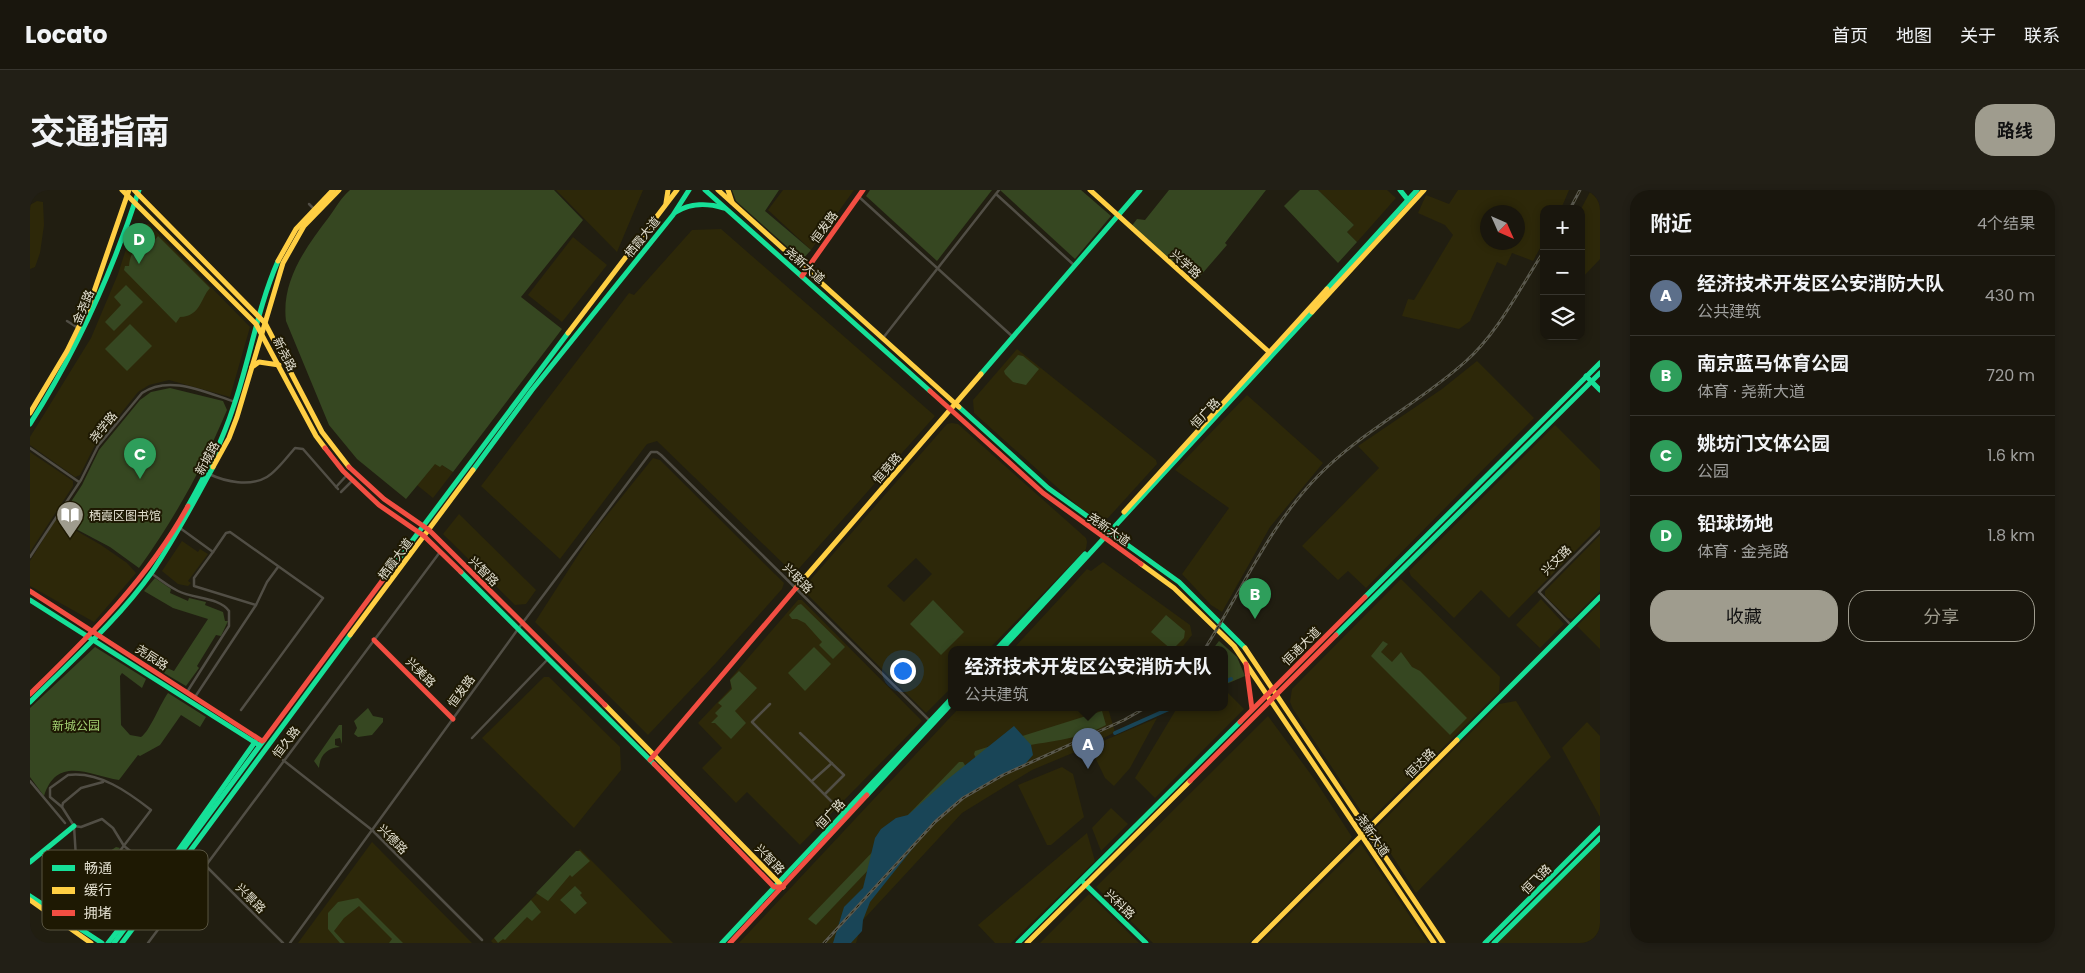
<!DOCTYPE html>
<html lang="zh">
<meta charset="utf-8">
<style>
body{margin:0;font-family:Poppins,"Noto Sans SC",sans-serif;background:#221f16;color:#f1f3f6}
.controls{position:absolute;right:15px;top:15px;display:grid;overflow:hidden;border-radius:10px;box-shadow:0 2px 8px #0003}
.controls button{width:45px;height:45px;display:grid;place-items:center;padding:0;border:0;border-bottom:1px solid #37352e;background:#19160d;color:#f1f3f6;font:25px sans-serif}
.compass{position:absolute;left:1450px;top:15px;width:45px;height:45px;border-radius:50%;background:#19160d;box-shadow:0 2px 8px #0003;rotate:135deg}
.you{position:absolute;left:872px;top:480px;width:18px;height:18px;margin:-12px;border:4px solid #fff;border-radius:50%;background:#1a73e8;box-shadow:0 0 0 8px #1a73e833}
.badge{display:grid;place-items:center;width:32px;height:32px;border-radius:50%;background:#9f9c8e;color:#fff;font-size:16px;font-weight:700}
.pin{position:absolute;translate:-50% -41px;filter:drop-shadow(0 1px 2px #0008)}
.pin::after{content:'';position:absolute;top:26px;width:18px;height:15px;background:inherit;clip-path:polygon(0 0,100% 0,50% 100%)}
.popup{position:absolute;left:918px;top:456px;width:280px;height:65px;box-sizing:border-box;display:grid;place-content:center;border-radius:10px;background:#19160d;filter:drop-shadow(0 1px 4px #0005);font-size:16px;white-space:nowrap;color:#9f9f9d}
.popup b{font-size:19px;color:#f1f3f6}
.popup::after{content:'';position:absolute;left:50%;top:100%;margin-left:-10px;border:10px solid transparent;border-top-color:#19160d}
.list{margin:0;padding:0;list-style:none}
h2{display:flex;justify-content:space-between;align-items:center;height:65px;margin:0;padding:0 20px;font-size:21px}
h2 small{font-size:16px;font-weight:400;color:#9f9f9d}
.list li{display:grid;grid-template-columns:32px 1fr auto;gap:15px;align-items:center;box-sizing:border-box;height:80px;padding:0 20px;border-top:1px solid #37352e}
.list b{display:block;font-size:19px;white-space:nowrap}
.list p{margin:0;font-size:16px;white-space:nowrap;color:#9f9f9d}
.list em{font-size:16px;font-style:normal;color:#9f9f9d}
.actions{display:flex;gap:10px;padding:15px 20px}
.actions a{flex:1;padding:11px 0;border:1px solid #9f9c8e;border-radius:20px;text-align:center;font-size:18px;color:#9f9c8e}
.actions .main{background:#9f9c8e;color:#111}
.icon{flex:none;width:28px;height:28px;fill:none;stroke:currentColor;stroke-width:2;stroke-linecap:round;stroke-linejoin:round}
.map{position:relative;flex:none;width:1570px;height:753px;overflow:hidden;border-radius:20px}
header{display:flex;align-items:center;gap:30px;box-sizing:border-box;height:70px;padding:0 25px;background:#19160d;border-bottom:1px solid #37352e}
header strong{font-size:24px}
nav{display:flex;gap:28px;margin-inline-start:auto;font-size:18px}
.intro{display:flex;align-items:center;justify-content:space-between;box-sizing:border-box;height:120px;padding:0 30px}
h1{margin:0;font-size:35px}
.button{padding:12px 22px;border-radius:20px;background:#9f9c8e;color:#111;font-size:18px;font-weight:700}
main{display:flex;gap:30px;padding:0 30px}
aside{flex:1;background:#19160d;border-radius:20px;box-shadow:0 2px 8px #0003}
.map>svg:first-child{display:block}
.built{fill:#2d2809;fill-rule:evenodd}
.green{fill:#364721}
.water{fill:#194557}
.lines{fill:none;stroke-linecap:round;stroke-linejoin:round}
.canal{stroke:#194557;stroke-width:4}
.street{stroke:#514e45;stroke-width:2.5}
.fast{stroke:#16e098;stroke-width:5}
.slow{stroke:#ffcf43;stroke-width:5}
.jam{stroke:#f24e42;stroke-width:5}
.rail-casing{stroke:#5a594e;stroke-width:3}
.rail{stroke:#1e1903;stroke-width:1;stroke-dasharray:4;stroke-linecap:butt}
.labels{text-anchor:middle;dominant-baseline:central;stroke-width:4;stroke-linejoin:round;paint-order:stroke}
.street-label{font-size:12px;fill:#e3e0d1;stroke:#1e1903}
.poi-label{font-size:12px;fill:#e3e0d1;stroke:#1e1903;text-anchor:start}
.park-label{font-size:12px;fill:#a4d273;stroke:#1e1903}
.key{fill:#1e1903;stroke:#595541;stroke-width:1}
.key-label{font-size:14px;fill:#e3e0d1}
</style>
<header>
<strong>Locato</strong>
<nav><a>首页</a><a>地图</a><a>关于</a><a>联系</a></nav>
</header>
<div class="intro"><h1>交通指南</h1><a class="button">路线</a></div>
<main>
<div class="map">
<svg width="1570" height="753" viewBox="0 0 1570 753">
<rect width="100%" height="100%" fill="#211e11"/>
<g class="built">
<path d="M526,0H613L587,62Z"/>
<path d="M753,0H824L781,60L738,20Z"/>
<path d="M1288,0H1357L1366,8L1327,52L1317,42L1324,35Z"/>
<path d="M1428,0H1539L1531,19H1514V51L1503,71L1482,63L1476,76L1467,72L1440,131L1429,139L1372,126L1378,109L1384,110L1423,45L1415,35L1388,23L1396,5L1419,14ZM1488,22V52H1458V22Z"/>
<path d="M1561,0H1570V69L1551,89V19Z"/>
<path d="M7,11L13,12L14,35L10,63L5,77L0,79V15Z"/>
<path d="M104,34H119L220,137L200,207L139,190L119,195L108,202L64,257L50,285L45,287L0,255V247L61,148L88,84Z"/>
<path d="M691,39L905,226L764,384L627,251L617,254L530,369L451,296L599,103L604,105L662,40Z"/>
<path d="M543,47L577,75L532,132L498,105Z"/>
<path d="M987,159L1126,270L1127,274L1078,328H1066L1049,317L944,223L943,210Z"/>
<path d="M1447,171L1504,228L1336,398L1318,381L1308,390L1272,356L1349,278L1328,256L1412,199Z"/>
<path d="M1217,205L1293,273L1240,337L1192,422L1181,415L1152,384L1199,318L1145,280Z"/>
<path d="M922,233L928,234L1056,348L1057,352L1056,359L958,460H922V497L896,523L776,403L775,396L917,234ZM886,368L902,384L874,412L857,396Z"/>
<path d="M1525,235L1570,280V336L1479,428L1451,400L1424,428L1381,386L1379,381Z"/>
<path d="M0,262L43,291V296L0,362Z"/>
<path d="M623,268L630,270L754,393L752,399L686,473L618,545L505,432L561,345Z"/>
<path d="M405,273L412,275L423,282L403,308L387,295Z"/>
<path d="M429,324L506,400L496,414L485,415L413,344Z"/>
<path d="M26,329L71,355L97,373L106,383L64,432L0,396V371Z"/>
<path d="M1570,345V401L1542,429L1538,428L1515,406V401Z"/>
<path d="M152,351L168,362L170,359L178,364L158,391L161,393L158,396L148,394L132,381Z"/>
<path d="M1073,372L1160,435L1162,445L1150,460H982L1057,379L1061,381Z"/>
<path d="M1371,389L1470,487L1469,502L1341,629L1335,627L1263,519L1260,512L1262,499Z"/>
<path d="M1511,409L1534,434L1510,458L1486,435Z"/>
<path d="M768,410H772L892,531L770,655L717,602L706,613L672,578L692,558L668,533L701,498L700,489Z"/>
<path d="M1570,413V459L1547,436Z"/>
<path d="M514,487H519L590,557L591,580L544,638L452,548Z"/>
<path d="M1194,499L1214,519L1125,608L1105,588L1147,518H1194Z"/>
<path d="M1486,511L1521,567L1386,703L1345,639L1469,514Z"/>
<path d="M929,518H1078L1085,542L1057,557L1002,580L932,623L833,730L826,753H709Z"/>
<path d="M1238,526L1285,590L1322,647L1316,656L1219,753H1123L1066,697Z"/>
<path d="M1127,528L1100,578L1084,596L1075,588L1062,561L1075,555L1073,551Z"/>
<path d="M1557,532L1570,546V627L1532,558Z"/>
<path d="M1032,577L1043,584L1054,627L1021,655H1017L988,595Z"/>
<path d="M1081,618L1098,634L1071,661L1062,638Z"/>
<path d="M1057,643L1065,671L981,753H965L948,735Z"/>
<path d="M342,652L442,753H268Z"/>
<path d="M1570,652V753H1467L1567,653Z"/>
<path d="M1331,654L1398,753H1230Z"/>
<path d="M550,659L643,753H463L461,751Z"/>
<path d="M1059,704L1109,753H1010Z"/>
</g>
<g class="green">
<path d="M320,0H524L553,30L491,107L532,139L423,282L412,275L410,277L405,274L376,309L327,269L299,235L256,131C251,91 276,57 299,27C307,16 310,9 320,0Z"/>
<path d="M702,0H749L735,21L781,60L772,70L706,11Z"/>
<path d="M840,0H962L907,71L836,6Z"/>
<path d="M970,0H1051L1081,26L1045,69Z"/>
<path d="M1139,0H1236L1195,53L1197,55L1171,85L1162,86L1144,69L1141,73L1101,37L1107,29L1115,30Z"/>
<path d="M1270,0H1288L1324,35L1317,42L1327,52L1308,73L1254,16Z"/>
<path d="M128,46L180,98C170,109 171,126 150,127L146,133L94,80L95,76H99C100,61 109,50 124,51Z"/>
<path d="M96,95L113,112L84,141L75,132L91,115L84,107Z"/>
<path d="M100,134L122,156L97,181L75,159Z"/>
<path d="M988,165L993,166L1009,179L996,195L983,192L975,184L974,181Z"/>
<path d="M140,198L193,211L197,220C173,277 145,328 109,378L80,357L29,330L52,295L69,260L110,210L121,202Z"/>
<path d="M125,388L141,399L140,403L158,411L159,408L176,412L175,415L193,422L195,431H198L191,446L186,445L167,476L169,478L156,496L134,483L137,478L144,481L178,429L143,418L114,401Z"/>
<path d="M903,410L934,442L911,465L880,434Z"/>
<path d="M771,414L815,457L803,469L789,455L792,452L775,433L767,429H762L759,425L768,415Z"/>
<path d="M1136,425L1155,441L1154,448L1142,460L1121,442Z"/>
<path d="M1189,451L1207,467L1215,486L1194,495V460H1182Z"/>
<path d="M1353,451L1358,454L1351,462L1362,472L1371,462L1382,477L1390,481L1437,528L1420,545L1341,466Z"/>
<path d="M65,457L116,489L112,498L92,483L90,486L91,535L100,545L111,547C120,541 130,514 138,503L176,527L170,537L151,525L130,555L110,566L108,565L89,590C59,585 27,565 14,606L0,587V518Z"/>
<path d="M784,457L801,474L775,501L758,483Z"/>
<path d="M709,481L727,498L705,521L716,533L701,549L685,533H681L688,526L685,523L692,516L688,513L702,499L700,490Z"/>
<path d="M338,518L343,526L353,528V532L342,545L328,547L324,544L327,538L324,531Z"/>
<path d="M1072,521L1076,535C1043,553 1007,551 972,561C964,564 956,569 948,573L944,564L945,561Z"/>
<path d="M309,535H312V554L310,548L305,549V555L310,557C297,558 290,565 289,578L284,571Z"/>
<path d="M929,572H933L936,577L786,735L778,729Z"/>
<path d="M86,657L90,658L81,670L77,671V676L69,677L71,683L69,685L63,684L57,676L66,665L69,672L73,671L77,663Z"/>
<path d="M546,661H550L560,671L542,687L540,685L518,711L506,703Z"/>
<path d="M545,696L552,703L550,705L557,713L545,724L530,710Z"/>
<path d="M328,708L373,753H359L362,749L329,716L314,728L304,741L315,753H310L298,739V723L308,712Z"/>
<path d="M501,710L511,722L502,731L497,727L475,750L473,749L468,753L464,748Z"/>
</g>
<path class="water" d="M984,536L1001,555L1003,565L996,573L938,604L919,619L891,648L840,712L833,730L832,741L821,753H803L814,717L833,698L845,648L851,639L866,628L878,625L918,589Z"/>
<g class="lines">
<g class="canal">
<path d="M1194,492L1201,489"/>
<path d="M1085,543L1141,518"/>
</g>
<g class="street">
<path d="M966,4L1045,76"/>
<path d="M828,6L983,147"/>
<path d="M279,14L284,19"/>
<path d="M37,131L48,138"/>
<path d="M853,148L969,0"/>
<path d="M0,258L49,292"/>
<path d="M179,284C196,292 220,297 237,287C247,281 257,267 265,258L273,259L308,299"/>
<path d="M306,297L317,285"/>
<path d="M311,302L322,291"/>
<path d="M150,338L183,362L196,343L200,342L293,408L211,520"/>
<path d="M183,362L164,388V396L226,415"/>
<path d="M0,367L51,290L68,256L112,203C140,184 176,203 206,212"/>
<path d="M121,383C129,389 138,396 148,401C163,409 189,407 199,421V436L157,502"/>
<path d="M1541,435L1509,402L1570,341"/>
<path d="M165,507L226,415L237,392L248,377"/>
<path d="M740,514L722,532L813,623"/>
<path d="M770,543L814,585L795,604"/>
<path d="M442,548L518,469"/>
<path d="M253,570L342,640L452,750"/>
<path d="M38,585C69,581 98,602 121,620L67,691L46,668L44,636L32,617L20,607V598Z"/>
<path d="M0,591L35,633"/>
<path d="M782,591L802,573"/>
<path d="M32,617L33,613L51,598L73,592"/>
<path d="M44,636L51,637L72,629L83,638L94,656L131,685"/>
<path d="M176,676L253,753"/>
<path d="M118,753L410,362"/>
<path d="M260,753L488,439L621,262H627L631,265L900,531"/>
</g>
<g class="fast">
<path d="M675,0L900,201"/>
<path d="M1370,0L1378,10"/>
<path d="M646,22C660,13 678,13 694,18"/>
<path d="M1297,99L1387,0"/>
<path d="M951,184L1110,0"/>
<path d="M1556,186L1570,200"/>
<path d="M929,217L1018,298L1149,392L1215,458"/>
<path d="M0,234C47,160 82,83 109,0"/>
<path d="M443,280L502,200L643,25L659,0"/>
<path d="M158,316C176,284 192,252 203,218C220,170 227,119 248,71"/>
<path d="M431,382L624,574"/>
<path d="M355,387L538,143"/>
<path d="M1335,407L1570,173"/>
<path d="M0,410L229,555"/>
<path d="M1306,445L1570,183"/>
<path d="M966,460L1055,364"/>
<path d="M971,460L1282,122"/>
<path d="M0,512C41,471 88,430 122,382C145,348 164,312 183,277"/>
<path d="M1427,550L1570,407"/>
<path d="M837,605L922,513"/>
<path d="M0,672L44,636"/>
<path d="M1054,693L1116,753"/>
<path d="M0,706L72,753"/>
<path d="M78,753L131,685L225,552"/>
<path d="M84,753L234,550"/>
<path d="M92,753L320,445"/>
<path d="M692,753L922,508"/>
<path d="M988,753L1210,532"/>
<path d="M1455,753L1570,638"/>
<path d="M1464,753L1570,648"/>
</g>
<g class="slow">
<path d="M92,0L226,134L286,246L295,258"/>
<path d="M104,0L235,133L292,242L319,277"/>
<path d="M688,0L929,217"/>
<path d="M698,0L702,12"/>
<path d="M1060,0L1239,162"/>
<path d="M636,13L638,0"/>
<path d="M248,71L266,39L303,0"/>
<path d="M1282,122L1394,0"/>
<path d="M538,143L647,0"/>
<path d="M222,177L229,172L249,175"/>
<path d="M0,223L37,161L59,116L99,0"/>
<path d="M183,277L199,248L207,227L253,73L274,36L309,0"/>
<path d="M1094,322L1297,99"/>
<path d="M1111,374L1144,398L1204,456L1404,753"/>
<path d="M766,398L951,184"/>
<path d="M320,445L443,280"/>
<path d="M1215,458L1413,753"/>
<path d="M575,515L753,697"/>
<path d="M0,710L61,753"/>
<path d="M997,753L1160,591"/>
<path d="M1224,753L1427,550"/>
</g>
<g class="jam">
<path d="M772,86L833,0"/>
<path d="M900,201L1013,303L1111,374"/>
<path d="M295,258L313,281L349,315L394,346L431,382"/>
<path d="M319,277L354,309L399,340L575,515"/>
<path d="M0,401L232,551"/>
<path d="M344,450L423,529"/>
<path d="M1216,474L1222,519"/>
<path d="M0,504C59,446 118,389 158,316"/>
<path d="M1210,532L1335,407"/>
<path d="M234,550L355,387"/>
<path d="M620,570L766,398"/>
<path d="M624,574L744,697H753"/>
<path d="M1160,591L1306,445"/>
<path d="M700,753L837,605"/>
</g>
<defs>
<g id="rail">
<path d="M1540,19L1550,0"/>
<path d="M1174,460C1212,401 1238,337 1288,286C1332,241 1388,214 1435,172C1468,143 1490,98 1514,61"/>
<path d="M794,753L905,632L933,608L973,585L1094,530L1115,518"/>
</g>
</defs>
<use href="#rail" class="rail-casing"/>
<use href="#rail" class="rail"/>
</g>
<defs>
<symbol id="library-pin" viewBox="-11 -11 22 30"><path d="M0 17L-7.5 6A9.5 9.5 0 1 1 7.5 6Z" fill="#9f9c8e" stroke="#1e1903"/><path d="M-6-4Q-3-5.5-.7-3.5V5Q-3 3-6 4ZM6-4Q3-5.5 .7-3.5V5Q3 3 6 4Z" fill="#fff"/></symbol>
</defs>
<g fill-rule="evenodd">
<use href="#library-pin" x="24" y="309" width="32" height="43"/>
</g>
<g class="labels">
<g class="street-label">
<text transform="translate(794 37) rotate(-54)">恒发路</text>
<text transform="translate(612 47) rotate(-51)">栖霞大道</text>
<text transform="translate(1156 74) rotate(42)">兴学路</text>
<text transform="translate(775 75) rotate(41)">尧新大道</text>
<text transform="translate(53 117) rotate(-67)">金尧路</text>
<text transform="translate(255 164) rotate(63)">新尧路</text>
<text transform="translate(1175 223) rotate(-47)">恒广路</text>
<text transform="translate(73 237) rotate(-51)">尧学路</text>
<text transform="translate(177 268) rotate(-61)">新城路</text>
<text transform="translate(857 278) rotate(-49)">恒竞路</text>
<text transform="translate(1079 339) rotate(35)">尧新大道</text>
<text transform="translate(365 369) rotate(-53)">栖霞大道</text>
<text transform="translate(1526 370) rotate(-45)">兴文路</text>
<text transform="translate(454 381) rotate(45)">兴智路</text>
<text transform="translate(768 388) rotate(45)">兴联路</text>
<text transform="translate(1271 456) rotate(-45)">恒通大道</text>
<text transform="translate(122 467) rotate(33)">尧辰路</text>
<text transform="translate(391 482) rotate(45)">兴美路</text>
<text transform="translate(431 501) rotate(-54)">恒发路</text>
<text transform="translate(256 552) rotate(-53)">恒久路</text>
<text transform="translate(1390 573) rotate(-45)">恒达路</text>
<text transform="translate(800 624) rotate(-47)">恒广路</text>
<text transform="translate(1343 645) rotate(56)">尧新大道</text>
<text transform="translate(363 649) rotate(45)">兴德路</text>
<text transform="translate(740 669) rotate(46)">兴智路</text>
<text transform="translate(1506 689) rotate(-45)">恒飞路</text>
<text transform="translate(221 708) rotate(45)">兴景路</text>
<text transform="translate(1090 714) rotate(44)">兴科路</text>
</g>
<g class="poi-label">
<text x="59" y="325">栖霞区图书馆</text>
</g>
<g class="park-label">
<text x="46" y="535">新城公园</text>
</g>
</g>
<rect x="12" y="660" width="166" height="80" rx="8" class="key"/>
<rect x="22" y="675" width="23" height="6" fill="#16e098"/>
<rect x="22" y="697" width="23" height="7" fill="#ffcf43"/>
<rect x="22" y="720" width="23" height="6" fill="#f24e42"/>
<g class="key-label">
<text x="54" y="683">畅通</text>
<text x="54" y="705">缓行</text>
<text x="54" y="728">拥堵</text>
</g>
</svg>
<div class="controls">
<button>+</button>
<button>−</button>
<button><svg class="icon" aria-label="layers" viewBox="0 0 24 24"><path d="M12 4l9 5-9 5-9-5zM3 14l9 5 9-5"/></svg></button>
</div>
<svg class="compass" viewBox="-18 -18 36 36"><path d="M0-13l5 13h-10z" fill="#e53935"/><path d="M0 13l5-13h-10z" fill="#9f9f9d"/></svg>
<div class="you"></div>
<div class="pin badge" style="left:1058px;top:579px;background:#5c6f8a">A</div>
<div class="popup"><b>经济技术开发区公安消防大队</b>公共建筑</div>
<div class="pin badge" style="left:1225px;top:429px;background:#2e9e5b">B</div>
<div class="pin badge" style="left:110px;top:289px;background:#2e9e5b">C</div>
<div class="pin badge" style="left:109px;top:74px;background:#2e9e5b">D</div>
</div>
<aside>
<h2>附近<small>4个结果</small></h2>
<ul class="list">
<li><span class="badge" style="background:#5c6f8a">A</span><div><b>经济技术开发区公安消防大队</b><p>公共建筑</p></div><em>430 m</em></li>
<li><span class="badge" style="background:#2e9e5b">B</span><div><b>南京蓝马体育公园</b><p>体育 · 尧新大道</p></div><em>720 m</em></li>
<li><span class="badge" style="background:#2e9e5b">C</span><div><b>姚坊门文体公园</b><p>公园</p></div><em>1.6 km</em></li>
<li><span class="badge" style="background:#2e9e5b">D</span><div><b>铅球场地</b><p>体育 · 金尧路</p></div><em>1.8 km</em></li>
</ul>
<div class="actions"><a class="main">收藏</a><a>分享</a></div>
</aside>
</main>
